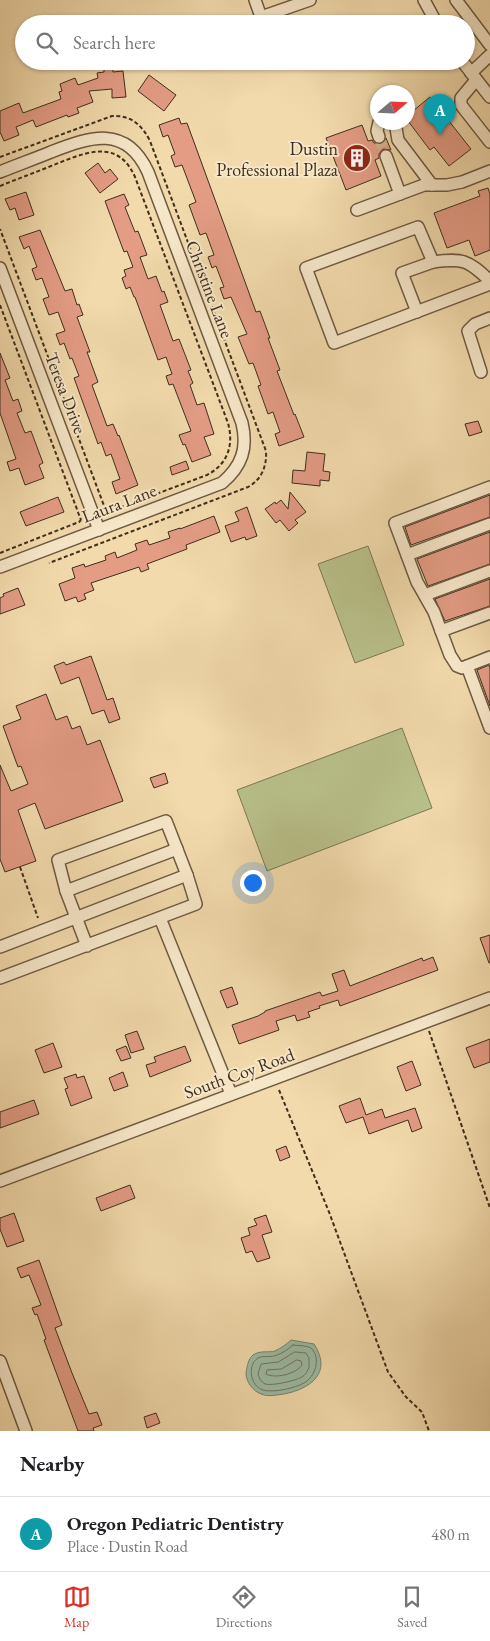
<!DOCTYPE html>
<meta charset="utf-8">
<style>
body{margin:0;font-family:"EB Garamond",serif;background:#f2f2f2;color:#202124}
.compass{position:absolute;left:370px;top:85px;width:45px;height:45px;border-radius:50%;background:#fff;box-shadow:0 1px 4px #0004;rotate:71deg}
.you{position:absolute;left:252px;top:882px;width:18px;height:18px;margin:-12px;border:4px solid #fff;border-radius:50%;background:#1a73e8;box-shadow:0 0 0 8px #1a73e833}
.badge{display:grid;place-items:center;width:32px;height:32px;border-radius:50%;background:#d93025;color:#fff;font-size:16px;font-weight:700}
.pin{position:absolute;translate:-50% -41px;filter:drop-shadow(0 1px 2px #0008)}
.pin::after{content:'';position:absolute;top:26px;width:18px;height:15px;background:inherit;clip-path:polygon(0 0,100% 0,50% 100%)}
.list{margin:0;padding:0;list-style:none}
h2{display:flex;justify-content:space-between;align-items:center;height:65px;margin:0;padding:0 20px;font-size:21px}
h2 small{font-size:16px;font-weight:400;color:#757577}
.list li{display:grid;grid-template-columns:32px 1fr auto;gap:15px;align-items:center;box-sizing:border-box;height:75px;padding:0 20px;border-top:1px solid #e0e0e0}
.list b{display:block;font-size:19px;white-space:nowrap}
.list p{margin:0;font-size:16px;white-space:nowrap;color:#757577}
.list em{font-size:16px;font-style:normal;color:#757577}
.icon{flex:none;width:28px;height:28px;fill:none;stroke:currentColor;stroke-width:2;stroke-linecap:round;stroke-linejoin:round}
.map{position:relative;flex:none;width:490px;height:1431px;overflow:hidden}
.search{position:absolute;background:#fff;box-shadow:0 1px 4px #0004;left:15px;right:15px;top:15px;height:55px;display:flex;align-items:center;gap:12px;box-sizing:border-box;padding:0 18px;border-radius:28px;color:#757577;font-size:19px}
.sheet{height:140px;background:#fff}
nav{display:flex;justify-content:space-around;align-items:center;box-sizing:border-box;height:70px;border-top:1px solid #e0e0e0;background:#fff;font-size:14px;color:#757577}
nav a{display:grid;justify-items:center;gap:2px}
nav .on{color:#d93025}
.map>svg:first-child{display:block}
.green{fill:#b9c08a;stroke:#7c7754}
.water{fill:#9cbba4;stroke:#77836e}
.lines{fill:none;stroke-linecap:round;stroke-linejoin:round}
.shore{stroke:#6e7461;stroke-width:1}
.building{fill:#e49c85;stroke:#3f2e1e}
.minor-tunnel{stroke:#ceb890;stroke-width:11;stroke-dasharray:11 5.5;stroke-linecap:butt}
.minor-casing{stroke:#6c5942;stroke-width:14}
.path{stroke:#3f2e1e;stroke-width:2;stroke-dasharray:4 2.5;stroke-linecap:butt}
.minor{stroke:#f7e7c9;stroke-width:11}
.labels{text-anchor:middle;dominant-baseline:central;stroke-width:4;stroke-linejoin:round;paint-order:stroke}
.poi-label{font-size:18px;fill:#3f2e1e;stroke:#f7e7c9;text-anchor:end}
.street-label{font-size:18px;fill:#3f2e1e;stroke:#f7e7c9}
</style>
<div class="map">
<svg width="490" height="1431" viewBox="0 0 490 1431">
<rect width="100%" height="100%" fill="#f2daac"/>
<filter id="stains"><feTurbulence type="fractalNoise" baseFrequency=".004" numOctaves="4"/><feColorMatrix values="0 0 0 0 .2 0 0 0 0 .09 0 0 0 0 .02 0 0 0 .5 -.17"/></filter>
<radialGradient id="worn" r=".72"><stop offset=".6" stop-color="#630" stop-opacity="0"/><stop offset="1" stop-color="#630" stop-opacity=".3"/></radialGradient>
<g class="green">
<path d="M368,546L404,645L355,663L318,564Z"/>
<path d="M402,728L432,808L267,871L237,790Z"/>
</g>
<path class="water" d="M291,1340L314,1344C333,1373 310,1389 284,1394C276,1395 268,1397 261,1394C253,1391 246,1382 246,1373C247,1367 248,1359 253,1355C260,1350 268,1353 275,1351C281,1348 287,1344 291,1340Z"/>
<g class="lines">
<g class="shore">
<path d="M293,1345C298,1346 308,1345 312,1349C321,1359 315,1377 304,1383C295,1388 274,1393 263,1390C250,1386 247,1365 258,1358C264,1355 271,1358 277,1355C283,1353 288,1349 293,1345Z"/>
<path d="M295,1352L306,1353L309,1358V1367C308,1371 305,1375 302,1377C295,1381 272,1386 265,1384C261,1382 259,1378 258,1374L261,1364L278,1362Z"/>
<path d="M297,1360L301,1361L302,1365C296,1374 275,1379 266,1374L267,1370L281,1369Z"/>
</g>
</g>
<g class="building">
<path d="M104,68H113V72L123,71L126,97L112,98V89L89,91L93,102L77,108L79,113L68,117L67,115L36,127L33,120L16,127L19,135L4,141L0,132V111L19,103L23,113L61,99L59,92L62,91L60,84L75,78L78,85L98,78L97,73L104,72Z"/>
<path d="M149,75L176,95L164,111L138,91Z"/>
<path d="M430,97L471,149L449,166L434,147L430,150L408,121V115Z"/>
<path d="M179,118L181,124L187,123L256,312L260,311L270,338H268L280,370L277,371L294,415L295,414L304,437L279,446L275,434L280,432L273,412L268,414L258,386L261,385L253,363L249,364L238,337L247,334L231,297L224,299L220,288L224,287L216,266L212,268L208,257L214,255L206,233L200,235L189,205L196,202L182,165L175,167L171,156L175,154L168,135L163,137L159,125Z"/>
<path d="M362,125L368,141L372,140L374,143L381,144L386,138L391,150L383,149L379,154V158L375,160L381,176L346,190L326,138Z"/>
<path d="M98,163L105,173L110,169L118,179L100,193L85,173Z"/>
<path d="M488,188L490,194V250L475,256L469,240L447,248L434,213L480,196L478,191Z"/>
<path d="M26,192L34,215L19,220L15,208L10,210L5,199Z"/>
<path d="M124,194L129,205L125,207L135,232L138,231L147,255L140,257L148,279L156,276L162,292L164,291L168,302L160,305L173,341L179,339L191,370L188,371L193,383L190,385L197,405L204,403L214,434L204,437L211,455L192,462L185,444L183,445L179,435L191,431L173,384L169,385L166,376L172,374L166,357L158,360L135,297H134L130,287L126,289L122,278L126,276L124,270L133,267L127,251L124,252L105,201Z"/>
<path d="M40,230L65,291L72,289L77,305L79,304L83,315L77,317L90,352H87L98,382L92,385L107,426L113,424L118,436L119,435L138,485L116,494L112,482L120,479L111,454L106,456L101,442L98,444L74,378L79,376L72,358L70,359L64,343L60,345L56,334L65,331L58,312L49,315L43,299L49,297L42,278L36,280L32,269L37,267L29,246L24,249L19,237Z"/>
<path d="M0,353L10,378L5,380L13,401L18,399L22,411L17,413L25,433L31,431L43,463L39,465L44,478L25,485L19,468L10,471L7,462L16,459L0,413Z"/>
<path d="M478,421L482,432L469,436L465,424Z"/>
<path d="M307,452L325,454L323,471L330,472L329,481L320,480V486L292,483L293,470L305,471Z"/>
<path d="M186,461L189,469L172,475L170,467Z"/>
<path d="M290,492L306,512L295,520L298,523L289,531L280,520L276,523L265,509L275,502L276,504L281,500L288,509Z"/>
<path d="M490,495V517L411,545L405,527Z"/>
<path d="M58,497L64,512L26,526L20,512Z"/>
<path d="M247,507L257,536L246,540L245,537L231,542L225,526L239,521L235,512Z"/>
<path d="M214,516L220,532L186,545L187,549L147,564L149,569L141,572L139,567L91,583L94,590L84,594L86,599L78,602L76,597L65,601L59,584L75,578L72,568L84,564L85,567L106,560L105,556L115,552L117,558L137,550L135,544L147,540L149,545L170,538L168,532L180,528V529Z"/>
<path d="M490,532V564L428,586L417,559Z"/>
<path d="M490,579V606L445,621L435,599Z"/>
<path d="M18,588L25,605L0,614V598L4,596L3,594Z"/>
<path d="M91,656L107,700L113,698L120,719L109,723L104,710L92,714L79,677L61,684L54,666L64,662L66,665Z"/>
<path d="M489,665L490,668V706L477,670Z"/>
<path d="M46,694L56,720L67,716L72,729L80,726L87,745L100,740L123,801L45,829L35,803L18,810L36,861L5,872L0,859V765L11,791L28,784L21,766L18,767L3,726L21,719L16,706Z"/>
<path d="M165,773L168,783L154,788L150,778Z"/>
<path d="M490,935V963H489L480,938Z"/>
<path d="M433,957L438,970L340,1006L338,1000L319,1006L320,1008L308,1012L310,1017L297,1021L295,1015L276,1021L279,1030L239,1044L232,1025L258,1016L265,1012V1011L320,992L322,996L338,991L332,974L344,970L350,986L422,958L423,961Z"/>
<path d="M232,987L238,1004L227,1008L220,991Z"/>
<path d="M137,1031L144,1049L131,1053L125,1035Z"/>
<path d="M490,1039V1062L474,1068L466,1048Z"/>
<path d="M53,1043L62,1067L44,1073L35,1050Z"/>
<path d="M126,1046L131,1058L121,1061L116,1050Z"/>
<path d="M185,1046L191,1061L150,1077L146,1065L156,1062L154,1057Z"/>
<path d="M412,1061L421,1085L406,1091L397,1067Z"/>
<path d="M123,1072L128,1086L114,1091L109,1078Z"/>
<path d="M76,1074L77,1078L84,1076L92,1098L71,1106L65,1089L68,1088L64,1078Z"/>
<path d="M360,1098L366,1115L382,1109L385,1118L415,1108L422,1128L412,1132L408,1120L369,1134L363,1117L346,1123L339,1106Z"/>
<path d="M34,1100L39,1114L0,1128V1112Z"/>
<path d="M286,1146L290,1157L280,1161L276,1150Z"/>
<path d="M130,1185L135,1198L101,1211L96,1198Z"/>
<path d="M14,1213L24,1241L7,1247L0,1229V1218Z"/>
<path d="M266,1215L272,1232L262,1235L270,1258L257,1262L252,1251L246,1253L241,1238L250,1235L248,1228L257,1225L254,1219Z"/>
<path d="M39,1260L62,1325L55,1328L72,1373L89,1414L97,1412L102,1425L93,1428L94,1431H78L44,1340L46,1339L37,1314L35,1315L32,1308L41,1305L29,1275L21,1278L17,1268Z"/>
<path d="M156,1413L160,1423L147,1428L144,1417Z"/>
</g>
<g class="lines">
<path class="minor-tunnel" d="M379,137L386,156"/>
<defs>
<g id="minor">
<path d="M255,0L261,17L310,0"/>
<path d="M424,0L437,24"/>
<path d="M456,0L490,45"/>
<path d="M462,61L490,97"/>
<path d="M471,73L490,55"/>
<path d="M476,80L461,98V105L490,142"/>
<path d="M379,122L377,131L379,137"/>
<path d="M395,122L398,140L432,185"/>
<path d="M386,156L400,194"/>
<path d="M0,172C17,165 34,159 51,152C90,137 126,124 148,172L242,423C248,448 242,466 222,483L0,567"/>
<path d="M357,210L424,185H447L462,182L490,171"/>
<path d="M0,268L99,530"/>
<path d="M490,281C468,260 463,258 433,262L418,227L306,268L334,343L490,284"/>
<path d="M417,312L402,273L433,262"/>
<path d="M481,372L468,331L475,324L490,318"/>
<path d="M407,555L490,524"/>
<path d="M425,595L490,571"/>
<path d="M441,631L490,613"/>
<path d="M490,657L467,666L490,728"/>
<path d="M467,666L462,668L457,666L450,655L434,612L417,582L395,523L490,487"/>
<path d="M66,891L177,849"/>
<path d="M160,918L231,1094"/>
<path d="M0,947L187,875"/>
<path d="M0,978L196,904L187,875L166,821L58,860L66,891L87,946"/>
<path d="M0,1181L490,998"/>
<path d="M0,1361L26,1431"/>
</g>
</defs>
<use href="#minor" class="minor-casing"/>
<g class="path">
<path d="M0,157L112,116C131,115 142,125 150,141L266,451C267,467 261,480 248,487L49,563"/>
<path d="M0,186C17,179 34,173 51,166C82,154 117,136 135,177L228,423C234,445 228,464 207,475L108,512L106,511L0,229"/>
<path d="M0,305L81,520"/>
<path d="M0,553L79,522L81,520"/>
<path d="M20,867L38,918"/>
<path d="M429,1031L490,1208"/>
<path d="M279,1090L329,1212L388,1372L406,1397L422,1412L429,1431"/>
</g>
<use href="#minor" class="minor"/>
</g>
<defs>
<symbol id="building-disc" viewBox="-11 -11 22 22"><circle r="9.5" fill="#8f2418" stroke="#f7e7c9"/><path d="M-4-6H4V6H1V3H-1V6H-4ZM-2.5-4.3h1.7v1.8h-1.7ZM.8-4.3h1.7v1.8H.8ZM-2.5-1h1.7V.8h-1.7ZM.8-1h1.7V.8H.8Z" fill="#fff"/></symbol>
</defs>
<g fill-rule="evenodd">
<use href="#building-disc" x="341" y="142" width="32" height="32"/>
</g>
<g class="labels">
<g class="poi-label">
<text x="338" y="148">Dustin<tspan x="338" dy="21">Professional Plaza</tspan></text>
</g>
<g class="street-label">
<text transform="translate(210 289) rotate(69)">Christine Lane</text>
<text transform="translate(66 393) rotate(69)">Teresa Drive</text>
<text transform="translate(119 503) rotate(-21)">Laura Lane</text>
<text transform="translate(239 1073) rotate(-20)">South Coy Road</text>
</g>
</g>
<rect width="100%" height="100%" filter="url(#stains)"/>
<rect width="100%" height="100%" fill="url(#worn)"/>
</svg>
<svg class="compass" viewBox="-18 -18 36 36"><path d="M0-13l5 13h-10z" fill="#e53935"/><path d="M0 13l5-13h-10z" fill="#757577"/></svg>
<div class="you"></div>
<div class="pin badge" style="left:440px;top:135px;background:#0f9aa8">A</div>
<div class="search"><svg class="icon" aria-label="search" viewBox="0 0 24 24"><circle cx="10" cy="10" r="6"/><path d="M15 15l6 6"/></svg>Search here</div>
</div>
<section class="sheet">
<h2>Nearby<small></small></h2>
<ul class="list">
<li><span class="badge" style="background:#0f9aa8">A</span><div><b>Oregon Pediatric Dentistry</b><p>Place · Dustin Road</p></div><em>480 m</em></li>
</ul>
</section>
<nav>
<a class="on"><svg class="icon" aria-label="map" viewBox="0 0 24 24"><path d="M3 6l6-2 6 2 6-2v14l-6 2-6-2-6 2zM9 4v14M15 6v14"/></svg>Map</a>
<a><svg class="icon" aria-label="directions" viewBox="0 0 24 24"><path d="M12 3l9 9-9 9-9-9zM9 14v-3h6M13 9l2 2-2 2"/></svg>Directions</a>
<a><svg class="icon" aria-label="saved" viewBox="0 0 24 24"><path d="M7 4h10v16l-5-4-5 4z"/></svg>Saved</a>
</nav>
